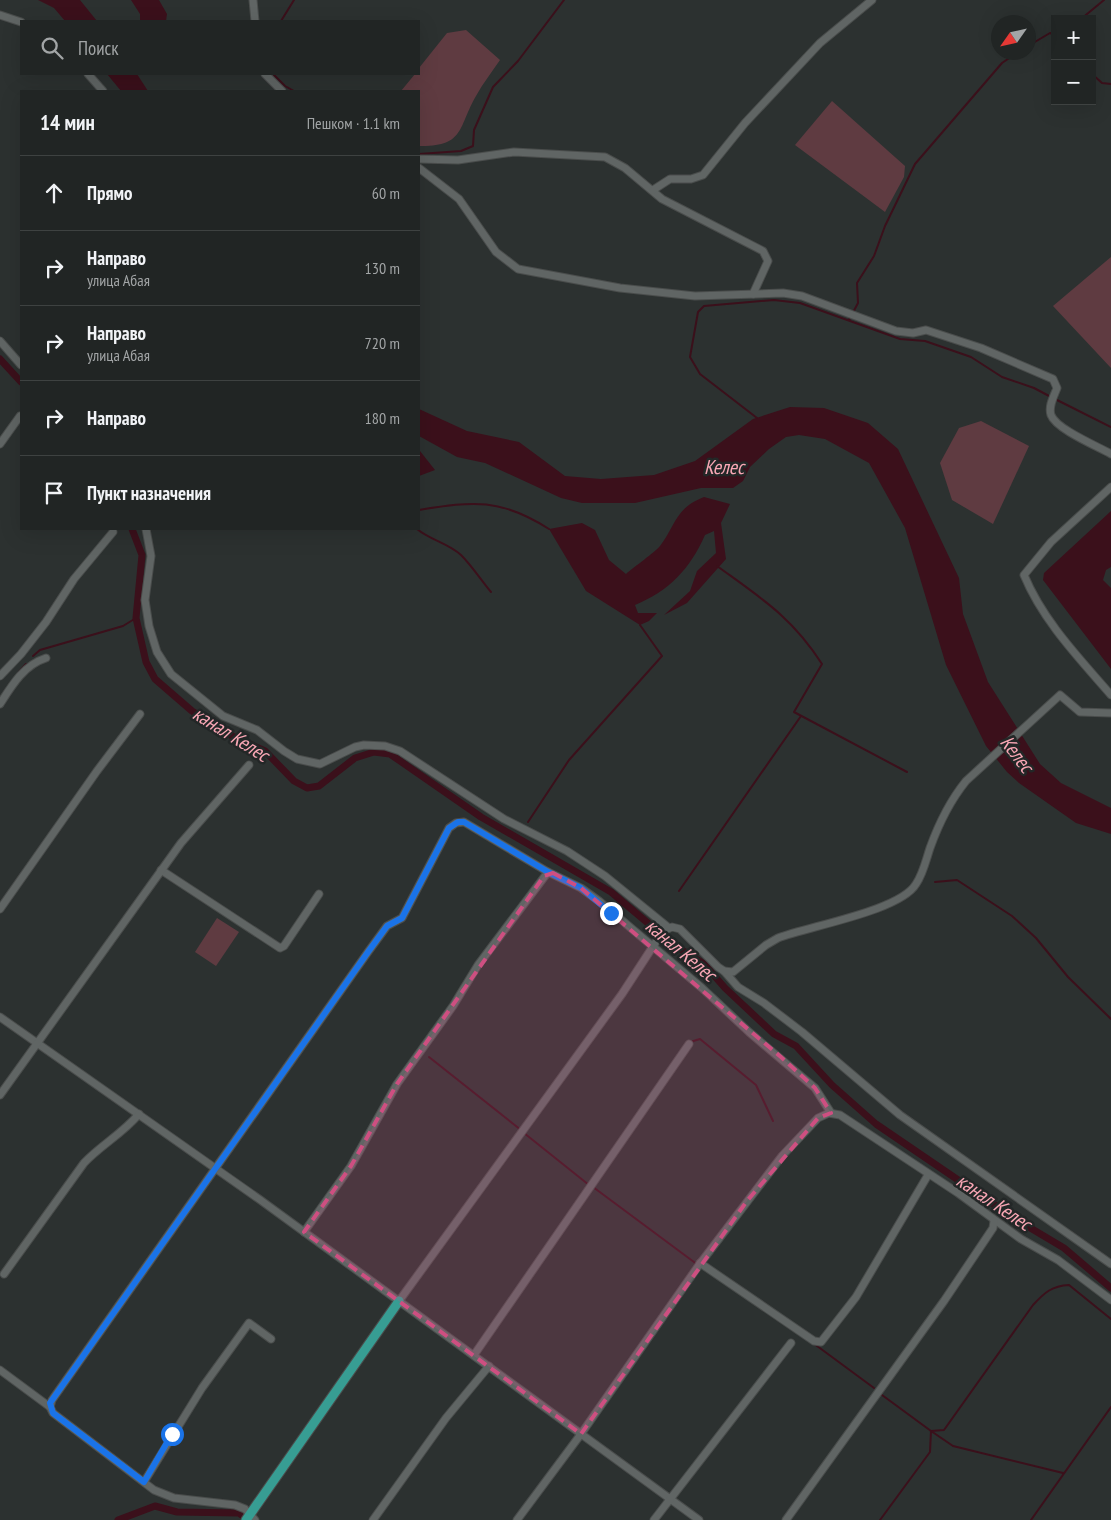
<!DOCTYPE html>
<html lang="ru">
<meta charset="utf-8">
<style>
body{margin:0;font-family:"PT Sans Narrow",sans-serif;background:#292d2c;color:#f1f3f6}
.controls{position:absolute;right:15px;top:15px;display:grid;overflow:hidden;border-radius:0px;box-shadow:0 5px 20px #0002}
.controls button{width:45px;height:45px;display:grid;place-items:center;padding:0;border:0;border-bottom:1px solid #3e4241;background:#212524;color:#f1f3f6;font:25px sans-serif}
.compass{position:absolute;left:991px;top:15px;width:45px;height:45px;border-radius:50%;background:#212524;box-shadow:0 5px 20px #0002;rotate:236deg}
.stop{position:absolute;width:15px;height:15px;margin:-11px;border:4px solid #1a73e8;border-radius:50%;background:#fff}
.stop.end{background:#1a73e8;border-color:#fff;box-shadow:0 1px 5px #0008}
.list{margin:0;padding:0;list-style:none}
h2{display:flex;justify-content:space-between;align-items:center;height:65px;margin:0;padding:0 20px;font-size:21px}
h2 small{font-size:16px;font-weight:400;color:#a2a5a6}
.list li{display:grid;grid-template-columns:32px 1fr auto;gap:15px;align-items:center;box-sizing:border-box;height:75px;padding:0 20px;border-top:1px solid #3e4241}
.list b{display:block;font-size:19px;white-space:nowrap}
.list p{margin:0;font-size:16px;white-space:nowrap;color:#a2a5a6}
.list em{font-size:16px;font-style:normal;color:#a2a5a6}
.icon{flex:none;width:28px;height:28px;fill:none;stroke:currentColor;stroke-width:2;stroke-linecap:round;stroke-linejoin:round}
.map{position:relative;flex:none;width:1111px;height:1520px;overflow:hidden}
.search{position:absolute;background:#212524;box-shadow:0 5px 20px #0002;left:20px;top:20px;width:400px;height:55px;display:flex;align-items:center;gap:12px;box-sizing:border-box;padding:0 18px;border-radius:0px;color:#a2a5a6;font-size:19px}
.panel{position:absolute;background:#212524;box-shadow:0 5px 20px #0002;left:20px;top:90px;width:400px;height:440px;border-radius:0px}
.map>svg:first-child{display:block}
.green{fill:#5f3b41}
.water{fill:#3b101b}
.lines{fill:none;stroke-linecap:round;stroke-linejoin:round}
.stream{stroke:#3b101b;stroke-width:2}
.canal{stroke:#3b101b;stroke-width:7}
.minor-casing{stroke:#4a4d4c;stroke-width:9}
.major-casing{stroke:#4a4d4c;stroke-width:11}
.minor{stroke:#606564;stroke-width:7}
.major{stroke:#379d93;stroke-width:9}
.route{stroke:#1a73e8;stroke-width:6}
.marked{fill:#ce4f81;fill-opacity:0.2;stroke:#ce4f81;stroke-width:4;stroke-dasharray:10 6;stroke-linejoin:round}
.labels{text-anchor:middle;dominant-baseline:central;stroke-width:5;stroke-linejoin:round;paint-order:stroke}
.water-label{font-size:20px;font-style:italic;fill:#f9a7b5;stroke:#232727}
</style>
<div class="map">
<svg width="1111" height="1520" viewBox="0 0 1111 1520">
<rect width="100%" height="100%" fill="#2c3130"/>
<g class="green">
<path d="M466,30L500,60C492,72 483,83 476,96C458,127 465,147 419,146V91H401L415,74H419V68L447,33Z"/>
<path d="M832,101L905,166L904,177L885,212L795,145Z"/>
<path d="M1111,257V368L1053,306Z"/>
<path d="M981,421L1029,446L993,524L952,500L940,463L959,428Z"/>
<path d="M217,918L239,932L216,966L195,952Z"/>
</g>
<g class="water">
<path d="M38,0H80L97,21H65L54,8Z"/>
<path d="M131,0H159L167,14L166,21H140V14Z"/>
<path d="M107,74H137L148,91H121Z"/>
<path d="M790,407L824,408L868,423L898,449L959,578L963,614L988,682L1040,764L1061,783L1111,808V834L1076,823L1019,783L1007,772L986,746L946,665L905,528L869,463L825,439L799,435L786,437L769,449L750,467L743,481L733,488H701L635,503H582L561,498L485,463L457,457L419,436V409L467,431L519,442L565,476L601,479L654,475L695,461L753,419Z"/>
<path d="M419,451H420L435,470L419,476Z"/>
<path d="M704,497L730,504L721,523L726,559L687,603L664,615L690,591L697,571L716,553L714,531L705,535C690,569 669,591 635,605L638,613H657L649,621L640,625L586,591L549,529L582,523L595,530L609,560L626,574C634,567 655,552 660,546C676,525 675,508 704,497Z"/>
<path d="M1111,511V567L1106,570L1103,580L1111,588V669L1043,580L1044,573Z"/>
</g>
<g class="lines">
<g class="stream">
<path d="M1081,19L1104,0"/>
<path d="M281,21L294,0"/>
<path d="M1028,46L1050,33L1055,35"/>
<path d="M273,74L285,86L294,91"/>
<path d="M1092,74L1102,83L1111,84"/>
<path d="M419,154L461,151L473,146L474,130L493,87L518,61L564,0"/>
<path d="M849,320L858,303L857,283L874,256L885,226L915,164L1002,63L1018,52"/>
<path d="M1055,399L1111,427"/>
<path d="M757,418L700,374L690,357L698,312L704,306L774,300L800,303L900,339L925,341L971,357L1002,377L1034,388L1051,397"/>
<path d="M419,510C474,501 500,498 549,529"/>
<path d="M417,529C430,540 448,543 461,555C472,566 481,580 491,592"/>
<path d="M717,566C761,598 792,617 822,664L794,712L907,772"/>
<path d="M33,656L40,650L123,626L136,618"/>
<path d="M19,672L26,664"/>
<path d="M528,822L569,760L662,656L640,625"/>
<path d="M935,882L957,880L1012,916L1036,938L1068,977L1111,1019"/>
<path d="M679,891L801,716"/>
<path d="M690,1042L700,1039L756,1085L773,1121"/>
<path d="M429,1057L521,1130"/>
<path d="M524,1133L589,1185"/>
<path d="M593,1187L698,1265"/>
<path d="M813,1343L874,1388"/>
<path d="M882,1395L931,1431L944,1430L1033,1305C1045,1292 1052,1286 1069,1285L1111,1319"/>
<path d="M931,1431L953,1446L1063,1473"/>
<path d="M880,1520L930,1452L931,1431"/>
<path d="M1031,1520L1111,1407"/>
</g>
<g class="canal">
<path d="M0,359L21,382"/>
<path d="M132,529L142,555L136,618L146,662L155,679L192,711L232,736L265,751L294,781L307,788L319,786L355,758L374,752L390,754L481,817L611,892L674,945L704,964L725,988L774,1034L796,1046L832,1085L876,1124L1017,1220L1064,1248L1111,1288"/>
<path d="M118,1520L155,1506L177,1512L239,1513L248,1520"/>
</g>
<defs>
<g id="minor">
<path d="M253,0L255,21"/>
<path d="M0,15L21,22"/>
<path d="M88,74L103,91"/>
<path d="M265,74L282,91"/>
<path d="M419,159L458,160L514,152L605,157L625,168L662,199L763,251L768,261L753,294"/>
<path d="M419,168L459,199L496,252L518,269L620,288L695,296L783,293L802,296L896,331L913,333L926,330L981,348L1053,379L1057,388C1054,396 1048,406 1051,415C1056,429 1097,446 1111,454"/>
<path d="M653,190L670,179H691L703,175L745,123L820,43L872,0"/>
<path d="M0,341L21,365"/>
<path d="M0,444L20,416"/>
<path d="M1111,487L1051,542L1024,575C1043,621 1079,658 1111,695"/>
<path d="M146,529L151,556L145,600L149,626L157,652L171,674L223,716L257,730L284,751L297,759L320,764L355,747L364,745L385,746L400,751L504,819L567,851L605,876L669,928"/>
<path d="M0,676L21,654L46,622L74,579L113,532"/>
<path d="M0,704C12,685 24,665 46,658"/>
<path d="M161,870L280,948L284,946L319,894"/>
<path d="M0,909L97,771L140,714"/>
<path d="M724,971L738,987L764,1003L802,1032L900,1115L1111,1264"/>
<path d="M0,1017L259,1199L699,1520"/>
<path d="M0,1095L181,843L249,765"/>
<path d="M304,1232L351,1166L397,1084L453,1006L478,965L548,872"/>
<path d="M700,1263L814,1341L821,1342L856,1297L928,1175"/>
<path d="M4,1274L84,1163C101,1145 122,1134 139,1114"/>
<path d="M399,1301L622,994L663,931L672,927L680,929L718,967L724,971L733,972L766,945L778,938C809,926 900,911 916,884C923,874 926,860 930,848C939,823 949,802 966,781L1060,695L1080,712L1111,713"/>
<path d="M474,1355L689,1044"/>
<path d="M0,1370L50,1407L53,1413L154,1490L174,1498L235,1505L245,1509L255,1520"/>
<path d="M50,1407L52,1400L368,952L387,926L402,918L449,828L456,823L464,822L548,872L581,888L599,901L702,988L749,1032L815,1088L831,1113"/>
<path d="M144,1482L202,1388L249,1323L271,1339"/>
<path d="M373,1520L446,1418L489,1366"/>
<path d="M517,1520L581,1434L699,1265L782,1156L818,1118L829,1113L840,1115L958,1193L1021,1239L1058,1260L1111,1300"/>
<path d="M654,1520L791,1343"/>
<path d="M786,1520L944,1301L993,1228L994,1221"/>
</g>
<path id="major" d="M246,1520L399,1301"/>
</defs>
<use href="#minor" class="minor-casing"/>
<use href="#major" class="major-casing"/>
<use href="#minor" class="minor"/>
<use href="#major" class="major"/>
</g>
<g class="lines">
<path class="route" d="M172,1434L144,1482L53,1413L50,1403L368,952L387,926L402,918L449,828L458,822H464L548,872L581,888L611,913"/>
</g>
<path class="marked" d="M553,873L581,888L781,1057L815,1088L831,1113L818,1118L747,1201L581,1434L304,1232L351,1166L397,1084L544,876Z"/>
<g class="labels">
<g class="water-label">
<text x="724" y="467">Келес</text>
<text transform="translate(231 734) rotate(32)">канал Келес</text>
<text transform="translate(1017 754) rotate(53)">Келес</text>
<text transform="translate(681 950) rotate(40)">канал Келес</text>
<text transform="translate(994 1202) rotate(34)">канал Келес</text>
</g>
</g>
</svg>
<div class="controls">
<button>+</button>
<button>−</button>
</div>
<svg class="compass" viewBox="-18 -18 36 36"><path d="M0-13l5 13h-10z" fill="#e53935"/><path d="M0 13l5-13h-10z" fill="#a2a5a6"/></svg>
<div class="stop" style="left:172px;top:1434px"></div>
<div class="stop end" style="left:611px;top:913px"></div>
<div class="search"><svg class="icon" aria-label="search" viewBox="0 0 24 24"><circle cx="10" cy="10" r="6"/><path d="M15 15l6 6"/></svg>Поиск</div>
<section class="panel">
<h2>14 мин<small>Пешком · 1.1 km</small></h2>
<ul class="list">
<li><svg class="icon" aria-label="ahead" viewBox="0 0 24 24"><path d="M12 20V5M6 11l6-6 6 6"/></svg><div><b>Прямо</b></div><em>60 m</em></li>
<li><svg class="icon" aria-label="right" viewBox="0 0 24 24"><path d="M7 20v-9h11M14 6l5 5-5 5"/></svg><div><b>Направо</b><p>улица Абая</p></div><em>130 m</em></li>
<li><svg class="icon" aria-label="right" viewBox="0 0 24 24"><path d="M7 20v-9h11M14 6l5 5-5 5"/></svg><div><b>Направо</b><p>улица Абая</p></div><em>720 m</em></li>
<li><svg class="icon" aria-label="right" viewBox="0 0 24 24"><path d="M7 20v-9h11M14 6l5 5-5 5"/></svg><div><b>Направо</b></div><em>180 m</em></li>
<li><svg class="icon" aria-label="arrive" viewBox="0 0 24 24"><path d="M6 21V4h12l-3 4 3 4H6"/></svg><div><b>Пункт назначения</b></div></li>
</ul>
</section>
</div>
